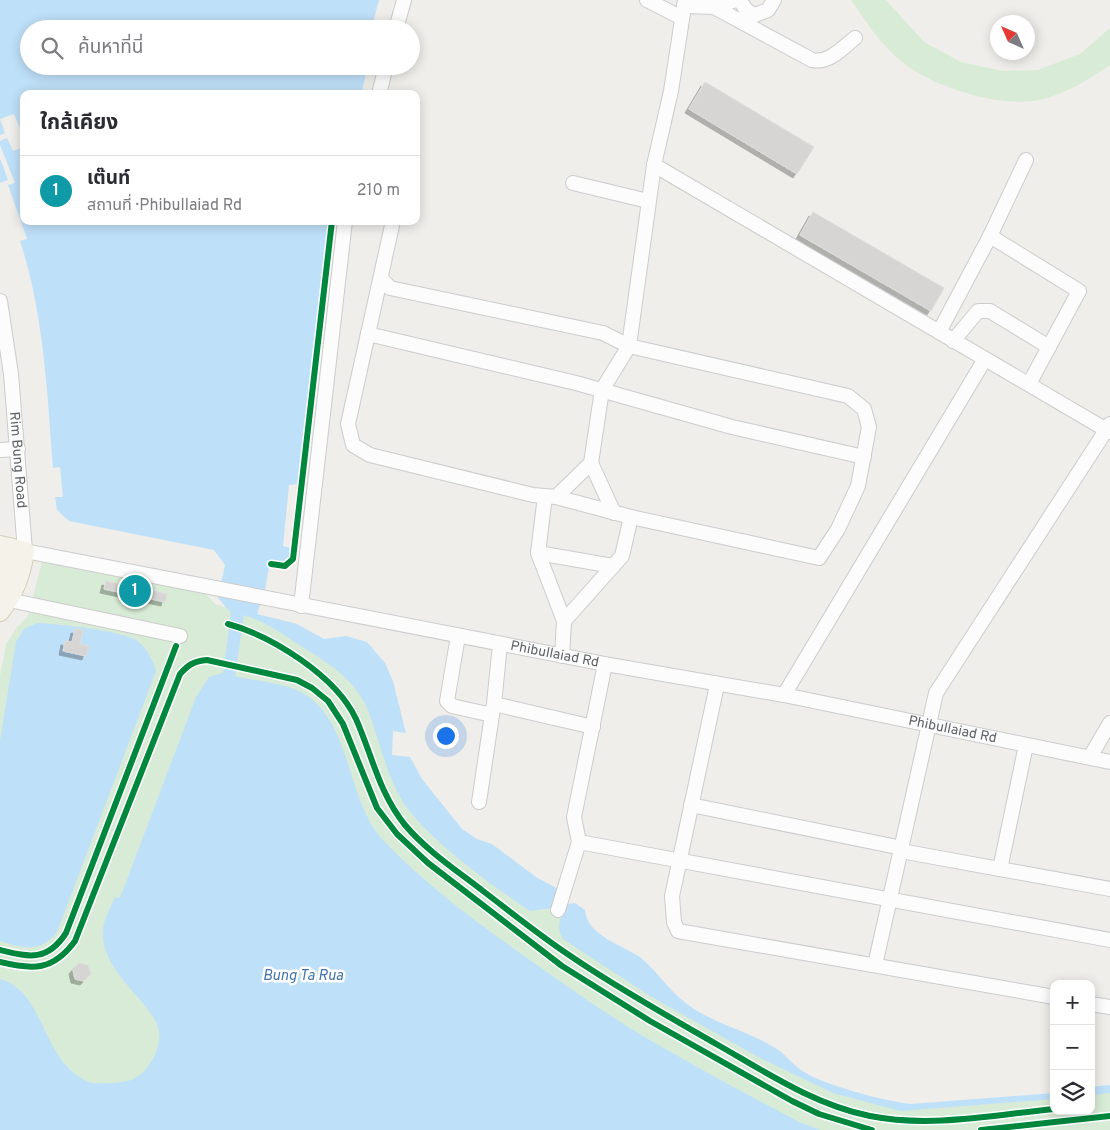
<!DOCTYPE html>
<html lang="th">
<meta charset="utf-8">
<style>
body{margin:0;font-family:Overpass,"Noto Sans Thai",sans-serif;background:#f7f7f7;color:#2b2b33}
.controls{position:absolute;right:15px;bottom:15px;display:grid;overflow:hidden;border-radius:10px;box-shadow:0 2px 12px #0003}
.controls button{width:45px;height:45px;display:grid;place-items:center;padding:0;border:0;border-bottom:1px solid #e1e1e2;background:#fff;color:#2b2b33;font:25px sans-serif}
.compass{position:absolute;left:990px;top:15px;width:45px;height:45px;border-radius:50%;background:#fff;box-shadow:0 2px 12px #0003;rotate:315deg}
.you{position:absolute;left:445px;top:735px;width:18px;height:18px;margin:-12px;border:4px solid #fff;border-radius:50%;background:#1a73e8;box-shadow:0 0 0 8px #1a73e833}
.badge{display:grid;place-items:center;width:32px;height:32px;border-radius:50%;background:#db2777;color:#fff;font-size:16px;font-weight:700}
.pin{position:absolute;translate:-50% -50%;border:2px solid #fff;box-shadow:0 1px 5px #0006}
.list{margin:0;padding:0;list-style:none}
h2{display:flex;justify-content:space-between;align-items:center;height:65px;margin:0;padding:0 20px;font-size:21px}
h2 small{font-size:16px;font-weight:400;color:#7c7c81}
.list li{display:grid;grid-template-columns:32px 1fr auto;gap:15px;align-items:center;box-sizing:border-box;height:70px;padding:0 20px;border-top:1px solid #e1e1e2}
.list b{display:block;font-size:19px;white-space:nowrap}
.list p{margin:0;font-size:16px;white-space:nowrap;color:#7c7c81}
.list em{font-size:16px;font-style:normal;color:#7c7c81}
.icon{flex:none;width:28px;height:28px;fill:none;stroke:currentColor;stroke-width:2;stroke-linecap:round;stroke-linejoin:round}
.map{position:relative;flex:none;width:1110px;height:1130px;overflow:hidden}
.search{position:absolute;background:#fff;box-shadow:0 2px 12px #0003;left:20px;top:20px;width:400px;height:55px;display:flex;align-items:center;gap:12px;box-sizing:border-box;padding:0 18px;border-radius:28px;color:#7c7c81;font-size:19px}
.panel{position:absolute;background:#fff;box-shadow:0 2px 12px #0003;left:20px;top:90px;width:400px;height:135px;border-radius:10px}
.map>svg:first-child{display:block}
.green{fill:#d8ebd6}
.water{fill:#bfe0f9}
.building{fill:#d6d5d3;stroke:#deddd9;filter:url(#shadow)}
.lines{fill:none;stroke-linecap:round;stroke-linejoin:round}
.minor-casing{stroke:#cbcccc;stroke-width:16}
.major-casing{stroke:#d7ceb8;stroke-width:20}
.minor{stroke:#fdfcfc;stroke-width:14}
.major{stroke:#f4f2e9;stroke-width:18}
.cycleway-casing{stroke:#fff;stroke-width:9}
.cycleway{stroke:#00873e;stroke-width:6}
.labels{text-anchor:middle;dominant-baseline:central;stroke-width:5;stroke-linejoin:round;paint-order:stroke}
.street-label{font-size:14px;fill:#5f6368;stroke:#fff}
.water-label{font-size:15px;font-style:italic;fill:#4174aa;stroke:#fff}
</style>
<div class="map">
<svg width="1110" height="1130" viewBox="0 0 1110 1130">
<defs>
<filter id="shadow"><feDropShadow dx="-4" dy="4" stdDeviation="0" flood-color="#0004"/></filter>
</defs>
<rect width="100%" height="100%" fill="#efeeea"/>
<g class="green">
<path d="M851,0H886L924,42L961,62L1003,71L1038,70L1080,54L1110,28V65C1088,80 1066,94 1039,100C999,108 934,87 902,62C881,45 866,22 851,0Z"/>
<path d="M42,562L205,593L215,604L266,620L335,661L357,685L406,797L567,912L564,933L800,1074L897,1106L1054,1095V1111H1091V1091L1110,1089V1130H0V676L6,644L17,627L28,616Z"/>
</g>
<g class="water">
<path d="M0,0H379L373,22L379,24L378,29H29V66H368L361,94H24V138L14,114L0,119L5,133L0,135Z"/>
<path d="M7,138L13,151L24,147V221H328L298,484L289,485L283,546L290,548V558L283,563L270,561L265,590L257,614L297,624L324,639L346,636L367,642L385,663L393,681L406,733L393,731L392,755L410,757L422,779L462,829L477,839L492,844L536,877L558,889L552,908L530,911C494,887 426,838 403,802C385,773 380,741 368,710C355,679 328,663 301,646C279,632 270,624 244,615L235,676C255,681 283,683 301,692C353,720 345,801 384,841C427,886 476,922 527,958C565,985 603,1012 643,1036C694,1066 746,1094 799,1122L821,1130H0V979C46,991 41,1063 89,1082C93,1084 99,1083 104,1083C115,1083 128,1083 137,1077C154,1066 166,1038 155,1020C138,991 100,967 103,929C104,919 111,907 115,897L120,898L196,697L209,677L223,673L231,613L218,598L225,565L214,550L69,521L57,510L55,497H63L60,467L53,468C47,391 44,314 20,241L27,239L8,185L15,183L0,145V141Z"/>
<path d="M0,158L8,180L0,183Z"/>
<path d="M37,623C60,624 113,630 134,639C145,644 153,660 156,671L57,932C41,954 22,948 0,941V741L16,642L24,629Z"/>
<path d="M575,903L585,910C587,936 623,945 641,958C658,972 669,991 687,1004C712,1023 745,1030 772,1046C784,1052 791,1063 801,1070C822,1085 885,1101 910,1104L1054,1093V1099L900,1111L833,1093L760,1058L650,996L563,939C555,927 561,916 567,904Z"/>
<path d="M1110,1085V1093L1091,1095V1087Z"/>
</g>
<g class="building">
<path d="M705,82L814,147L797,174L689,109Z"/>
<path d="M813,212L944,288L931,311L800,235Z"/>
<path d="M106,581L167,594L165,602L104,589Z"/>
<path d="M75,629L83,630L80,644L89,646L86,656L63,651L65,641L72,642Z"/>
<path d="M79,963L88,965L91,974L84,981L75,979L73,970Z"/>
</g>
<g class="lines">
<defs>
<g id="minor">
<path d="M647,0L682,18"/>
<path d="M685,0L671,91L654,165L1110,432"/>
<path d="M740,0L746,10L755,15L768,10L774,0"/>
<path d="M684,6L714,7L736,0"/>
<path d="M714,7L812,60C829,64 842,48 855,38"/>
<path d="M396,29L404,0"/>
<path d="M379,94L386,66"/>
<path d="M573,183L648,201"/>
<path d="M990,236L1079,291L1029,384"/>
<path d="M381,278L390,288L603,333L629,346L848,396L864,409L869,427L858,486L838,529L819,558L631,517L556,497L533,495L370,455L353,445L348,424L393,221"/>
<path id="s1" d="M0,301L11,374L25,551L605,664L784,695L1110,762"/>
<path d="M939,332L990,236L1026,160"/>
<path d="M368,334L576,383L732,427L864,457"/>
<path d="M953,341L978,311H990L1049,347"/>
<path d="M0,450L18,449"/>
<path d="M591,463L614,513"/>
<path d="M545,496L538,553L564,621L562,656"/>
<path d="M556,497L591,463L602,390L629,346L654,165"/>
<path d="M538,553L613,566"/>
<path d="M9,600L180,636"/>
<path d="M301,606L345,221"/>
<path d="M564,621L622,556L631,517"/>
<path d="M458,636L447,701L452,706L492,715"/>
<path d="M500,644L494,704L593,727"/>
<path d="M717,685L672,896L674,922L678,931L1054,997"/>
<path d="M784,695L985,359"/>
<path d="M1090,757L1110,723"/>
<path d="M479,802L493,708"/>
<path d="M691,805L902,848"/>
<path d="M579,842L1110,940"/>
<path d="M901,851L1110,889"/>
<path d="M1000,869L1026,745"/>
<path d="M558,910L579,842L574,817L605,664"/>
<path d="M875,965L936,693L1110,424"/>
<path d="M1091,1004L1110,1007"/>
</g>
<g id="major">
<path d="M0,545L25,551C22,574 15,593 0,612"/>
<path d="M0,600L10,547"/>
</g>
</defs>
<use href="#minor" class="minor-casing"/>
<use href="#major" class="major-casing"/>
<use href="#minor" class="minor"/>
<use href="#major" class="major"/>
<defs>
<g id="cycleway">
<path d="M271,564L285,566L293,559L332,221"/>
<path d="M228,624C272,636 336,676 356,719C372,755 379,793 405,825C427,851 456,870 483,891C512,913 539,935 569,955C617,988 668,1016 718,1045C767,1073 815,1105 870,1116C931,1128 993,1115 1054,1109"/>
<path d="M0,950C29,957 47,962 66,933L176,646"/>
<path d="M0,962C33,970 53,971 75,941L180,674C188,665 194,661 207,660L297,680L312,688L328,701L343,724L377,808L397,834L428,863L562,966L650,1021L792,1101L819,1114L872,1130"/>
<path d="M981,1130L1110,1116"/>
</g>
</defs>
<use href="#cycleway" class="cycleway-casing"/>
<use href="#cycleway" class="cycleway"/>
</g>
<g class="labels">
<g class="street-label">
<text stroke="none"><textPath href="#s1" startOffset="160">Rim Bung Road</textPath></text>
<text stroke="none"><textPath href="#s1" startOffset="791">Phibullaiad Rd</textPath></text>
<text stroke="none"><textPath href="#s1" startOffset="1196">Phibullaiad Rd</textPath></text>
</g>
<g class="water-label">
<text x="303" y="976">Bung Ta Rua</text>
</g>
</g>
</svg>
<div class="controls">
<button>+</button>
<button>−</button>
<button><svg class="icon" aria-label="layers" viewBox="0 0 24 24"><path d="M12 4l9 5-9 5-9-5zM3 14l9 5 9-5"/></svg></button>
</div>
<svg class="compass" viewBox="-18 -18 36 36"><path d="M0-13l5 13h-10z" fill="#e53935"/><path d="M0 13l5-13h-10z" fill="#7c7c81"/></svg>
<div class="you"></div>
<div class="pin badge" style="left:135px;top:591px;background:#0f9aa8">1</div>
<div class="search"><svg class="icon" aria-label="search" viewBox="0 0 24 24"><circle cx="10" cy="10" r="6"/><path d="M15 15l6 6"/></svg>ค้นหาที่นี่</div>
<section class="panel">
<h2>ใกล้เคียง<small></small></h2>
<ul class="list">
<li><span class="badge" style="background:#0f9aa8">1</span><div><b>เต๊นท์</b><p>สถานที่ · Phibullaiad Rd</p></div><em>210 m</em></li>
</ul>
</section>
</div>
